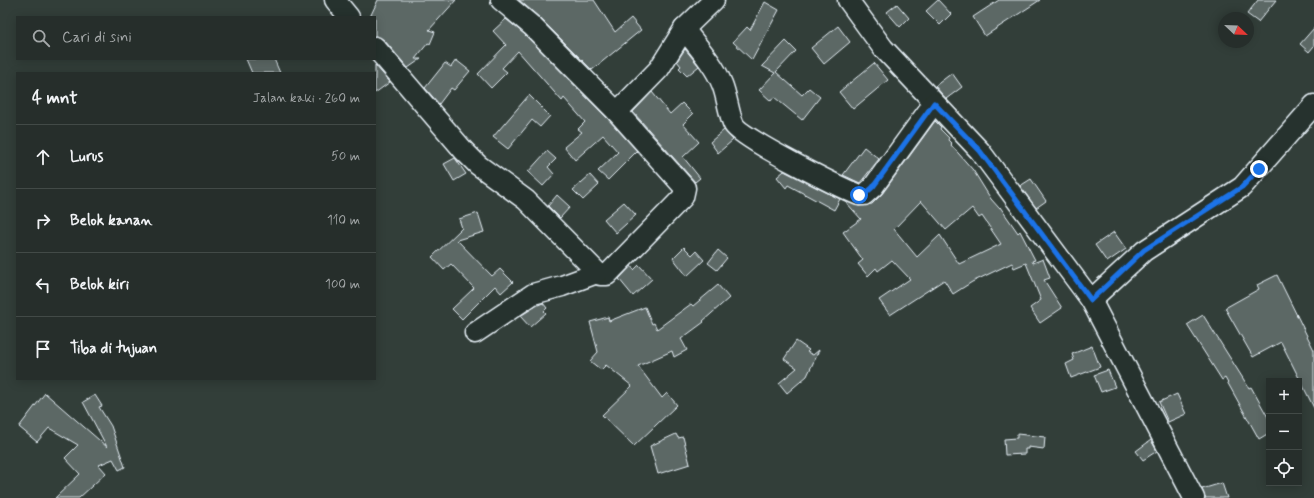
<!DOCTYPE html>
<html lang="id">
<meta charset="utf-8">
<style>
body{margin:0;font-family:Mynerve,sans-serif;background:#2e3633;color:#f1f3f6}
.controls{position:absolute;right:12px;bottom:12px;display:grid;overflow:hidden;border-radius:0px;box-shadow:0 2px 10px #0003}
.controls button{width:36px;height:36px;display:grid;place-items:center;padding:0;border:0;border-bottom:1px solid #424a47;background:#262e2b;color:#f1f3f6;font:20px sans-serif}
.compass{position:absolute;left:1218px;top:12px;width:36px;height:36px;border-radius:50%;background:#262e2b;box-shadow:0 2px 10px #0003;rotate:113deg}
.stop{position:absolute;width:12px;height:12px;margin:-9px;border:3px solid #1a73e8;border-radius:50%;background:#fff}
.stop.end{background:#1a73e8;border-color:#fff;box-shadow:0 1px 4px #0008}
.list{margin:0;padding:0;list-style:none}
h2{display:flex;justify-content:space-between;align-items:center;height:52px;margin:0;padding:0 16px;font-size:17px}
h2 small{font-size:13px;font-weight:400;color:#a4a8a9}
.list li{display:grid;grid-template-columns:26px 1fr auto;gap:12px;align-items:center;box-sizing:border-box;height:64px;padding:0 16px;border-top:1px solid #424a47}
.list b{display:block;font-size:15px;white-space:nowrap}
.list em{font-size:13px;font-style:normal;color:#a4a8a9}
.icon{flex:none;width:22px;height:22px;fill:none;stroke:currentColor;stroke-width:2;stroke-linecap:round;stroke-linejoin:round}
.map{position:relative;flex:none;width:1314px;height:498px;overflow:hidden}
.search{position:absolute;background:#262e2b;box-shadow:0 2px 10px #0003;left:16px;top:16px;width:360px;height:44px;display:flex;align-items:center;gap:10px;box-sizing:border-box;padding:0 14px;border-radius:0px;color:#a4a8a9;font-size:15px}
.panel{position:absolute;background:#262e2b;box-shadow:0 2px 10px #0003;left:16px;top:72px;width:360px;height:308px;border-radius:0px}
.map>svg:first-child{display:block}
.building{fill:#5c6865;stroke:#e8f1f8;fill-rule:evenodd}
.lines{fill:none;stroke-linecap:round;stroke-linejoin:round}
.minor-casing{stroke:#e8f1f8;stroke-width:23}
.minor{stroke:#26332d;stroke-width:20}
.route{stroke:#1a73e8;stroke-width:5}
</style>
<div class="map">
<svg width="1314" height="498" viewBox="0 0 1314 498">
<rect width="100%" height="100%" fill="#323e39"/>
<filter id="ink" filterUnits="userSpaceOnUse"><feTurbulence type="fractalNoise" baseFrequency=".025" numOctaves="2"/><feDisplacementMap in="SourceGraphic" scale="8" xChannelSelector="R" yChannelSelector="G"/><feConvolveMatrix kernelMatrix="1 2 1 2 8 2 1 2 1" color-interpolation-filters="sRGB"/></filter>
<g filter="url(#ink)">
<g class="building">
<path d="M378,0H456L429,30L435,32L430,44L428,43L415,59H421L408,68L384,40L375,36V17H370Z"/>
<path d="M519,0H594L615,32L631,18L641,30L592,70L540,18Z"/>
<path d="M938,0L951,14L940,25L926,11Z"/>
<path d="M999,0H1040L985,36L973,17Z"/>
<path d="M1258,0H1276L1258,22L1247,14Z"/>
<path d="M765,2L779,10L752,60L733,42L747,27L750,30Z"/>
<path d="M897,4L909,18L900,27L887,12Z"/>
<path d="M506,19L524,34L609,120L637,151L608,180L598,171L618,152L603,135L575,160L564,147L582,132L578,129L585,122L564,98L562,101L518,51L502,68L507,72L491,88L478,74L506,45L493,31Z"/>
<path d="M838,26L850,42L824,64L811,48Z"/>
<path d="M1314,28V46L1309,52L1300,44Z"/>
<path d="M786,41L796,51L776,72L802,95L809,88L820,97L802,120L774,97L771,101L759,90L775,73L762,66Z"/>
<path d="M685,49L699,66L687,76L679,68L681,66L677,61Z"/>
<path d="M246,59H274L280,73H252Z"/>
<path d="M456,60L470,71L454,90L451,88L439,104L425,88L445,63L451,67Z"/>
<path d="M874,63L888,80L853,109L839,92Z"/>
<path d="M375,65L390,82L375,93Z"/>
<path d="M952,73L962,87L946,99L935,86Z"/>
<path d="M652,92L670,114L682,103L693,114L683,124L699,142L683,157L700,178L695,182L633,112Z"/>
<path d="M529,95L550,116L540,127L532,120L508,149L493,137Z"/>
<path d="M935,121L941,127L940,129L949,138L948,140L952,144L951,145L973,170L991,199L999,208L1000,207L1018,233L1020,231L1035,260L1032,261L1033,263L1043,259L1050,278L1044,280L1062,308L1040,323L1030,308L1041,300L1026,263L1014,268L1012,263L972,282L953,294L944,280L890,315L879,300L910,279L892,260L878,271L876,268L868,276L858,264L863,260L843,232L861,219L845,201L859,206L872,204L882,194ZM921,201L946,230L972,208L979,218L982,216L1001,244L959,264L940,235L917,257L894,229Z"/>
<path d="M724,130L733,140L718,153L710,142Z"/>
<path d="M864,147L879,159L860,183L843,175Z"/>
<path d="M547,151L556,159L548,167L554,174L543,186L528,172Z"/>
<path d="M455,158L466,174L454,181L444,164Z"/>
<path d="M784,171L840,199L834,210L788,185L786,188L777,177Z"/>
<path d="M590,175L599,185L583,200L573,190Z"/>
<path d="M1031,179L1046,201L1036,208L1020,186Z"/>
<path d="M557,195L570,207L560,218L548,206Z"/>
<path d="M624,202L636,215L616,233L604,219Z"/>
<path d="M478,213L484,232L457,240L492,276L500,269L513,282L501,293L495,286L462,319L452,309L474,288L451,264L444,270L432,257L462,228L459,219Z"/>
<path d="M1114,232L1126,249L1107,262L1095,245Z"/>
<path d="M684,247L692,255L696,251L704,260L687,276L673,258Z"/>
<path d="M718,250L727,258L717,270L708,263Z"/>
<path d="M639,265L652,279L633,296L619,279L631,266L634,270Z"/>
<path d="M1277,275L1314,350V408L1281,342L1253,357L1225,308L1259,289L1257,285Z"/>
<path d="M718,285L729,298L703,321L704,322L681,339L687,350L674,357L672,351L638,366L662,398L667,393L677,405L634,446L602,415L632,386L606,365L601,370L590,361L598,352L590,322L608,317L609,321L645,307L652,324L654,323L657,329L691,304L693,306Z"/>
<path d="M543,303L547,308L544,311L546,313L530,327L520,316L538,305Z"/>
<path d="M1203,315L1249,388L1251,387L1269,419V433L1259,439L1225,378L1222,380L1187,325Z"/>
<path d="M796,341L809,350L807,352L813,355L819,350L807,376L787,393L779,383L797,368L784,359Z"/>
<path d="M1092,346L1100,367L1071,378L1066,364L1074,360L1072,354Z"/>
<path d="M1108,370L1115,387L1101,392L1094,375Z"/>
<path d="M45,393L107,447L83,402L95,395L102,406L99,407L111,426L125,467L119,470L113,459L99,465L106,473L79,498H55L80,474L65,458L78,445L49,428L37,442L19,427Z"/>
<path d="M1177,394L1186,414L1168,422L1159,402Z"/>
<path d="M676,434L678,438L683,437L690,464L658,474L650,446Z"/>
<path d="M1017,434L1045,437L1044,449L1028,447V449H1025V454L1005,455L1004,439L1017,438Z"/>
<path d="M1151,440L1157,451L1143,460L1136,451Z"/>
<path d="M1222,483L1227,498H1205L1202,489Z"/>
</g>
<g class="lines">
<defs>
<g id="minor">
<path d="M335,0L349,17"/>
<path d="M848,0L883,48L980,151L1091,300L1194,498"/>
<path d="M684,29C697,46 714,64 722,84C727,96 729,116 734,125C742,139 839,187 859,195H864L873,187L934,103"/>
<path d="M375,47L464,151L478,165L526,200L600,275H607L683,197L685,188L617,112L532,26L501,0"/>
<path d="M617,112L659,69L684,29L714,0"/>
<path d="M1091,300L1144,251L1242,187L1314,105"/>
<path d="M475,333L533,294L562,286L597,273"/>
</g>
</defs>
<use href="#minor" class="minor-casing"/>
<use href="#minor" class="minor"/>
</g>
</g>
<g class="lines" filter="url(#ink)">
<path class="route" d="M859,195H864L873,187L934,103L980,151L1091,300L1144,250L1242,187L1259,169"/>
</g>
</svg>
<div class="controls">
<button>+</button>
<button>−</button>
<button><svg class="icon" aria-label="locate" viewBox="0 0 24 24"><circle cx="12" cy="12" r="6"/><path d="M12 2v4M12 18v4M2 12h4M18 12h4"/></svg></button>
</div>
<svg class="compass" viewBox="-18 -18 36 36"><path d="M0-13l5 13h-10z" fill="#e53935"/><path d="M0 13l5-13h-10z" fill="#a4a8a9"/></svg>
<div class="stop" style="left:859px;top:195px"></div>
<div class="stop end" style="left:1259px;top:169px"></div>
<div class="search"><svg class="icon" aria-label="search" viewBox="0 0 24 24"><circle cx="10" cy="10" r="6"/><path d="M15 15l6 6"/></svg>Cari di sini</div>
<section class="panel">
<h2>4 mnt<small>Jalan kaki · 260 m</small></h2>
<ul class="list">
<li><svg class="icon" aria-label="ahead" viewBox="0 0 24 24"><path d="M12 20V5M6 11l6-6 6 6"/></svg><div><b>Lurus</b></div><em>50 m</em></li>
<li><svg class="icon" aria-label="right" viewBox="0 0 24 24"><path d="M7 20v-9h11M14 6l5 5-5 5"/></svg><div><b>Belok kanan</b></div><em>110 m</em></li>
<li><svg class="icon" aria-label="left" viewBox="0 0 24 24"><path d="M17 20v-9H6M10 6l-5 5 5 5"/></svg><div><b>Belok kiri</b></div><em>100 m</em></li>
<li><svg class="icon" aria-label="arrive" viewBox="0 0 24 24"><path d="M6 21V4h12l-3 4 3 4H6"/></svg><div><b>Tiba di tujuan</b></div></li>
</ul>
</section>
</div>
